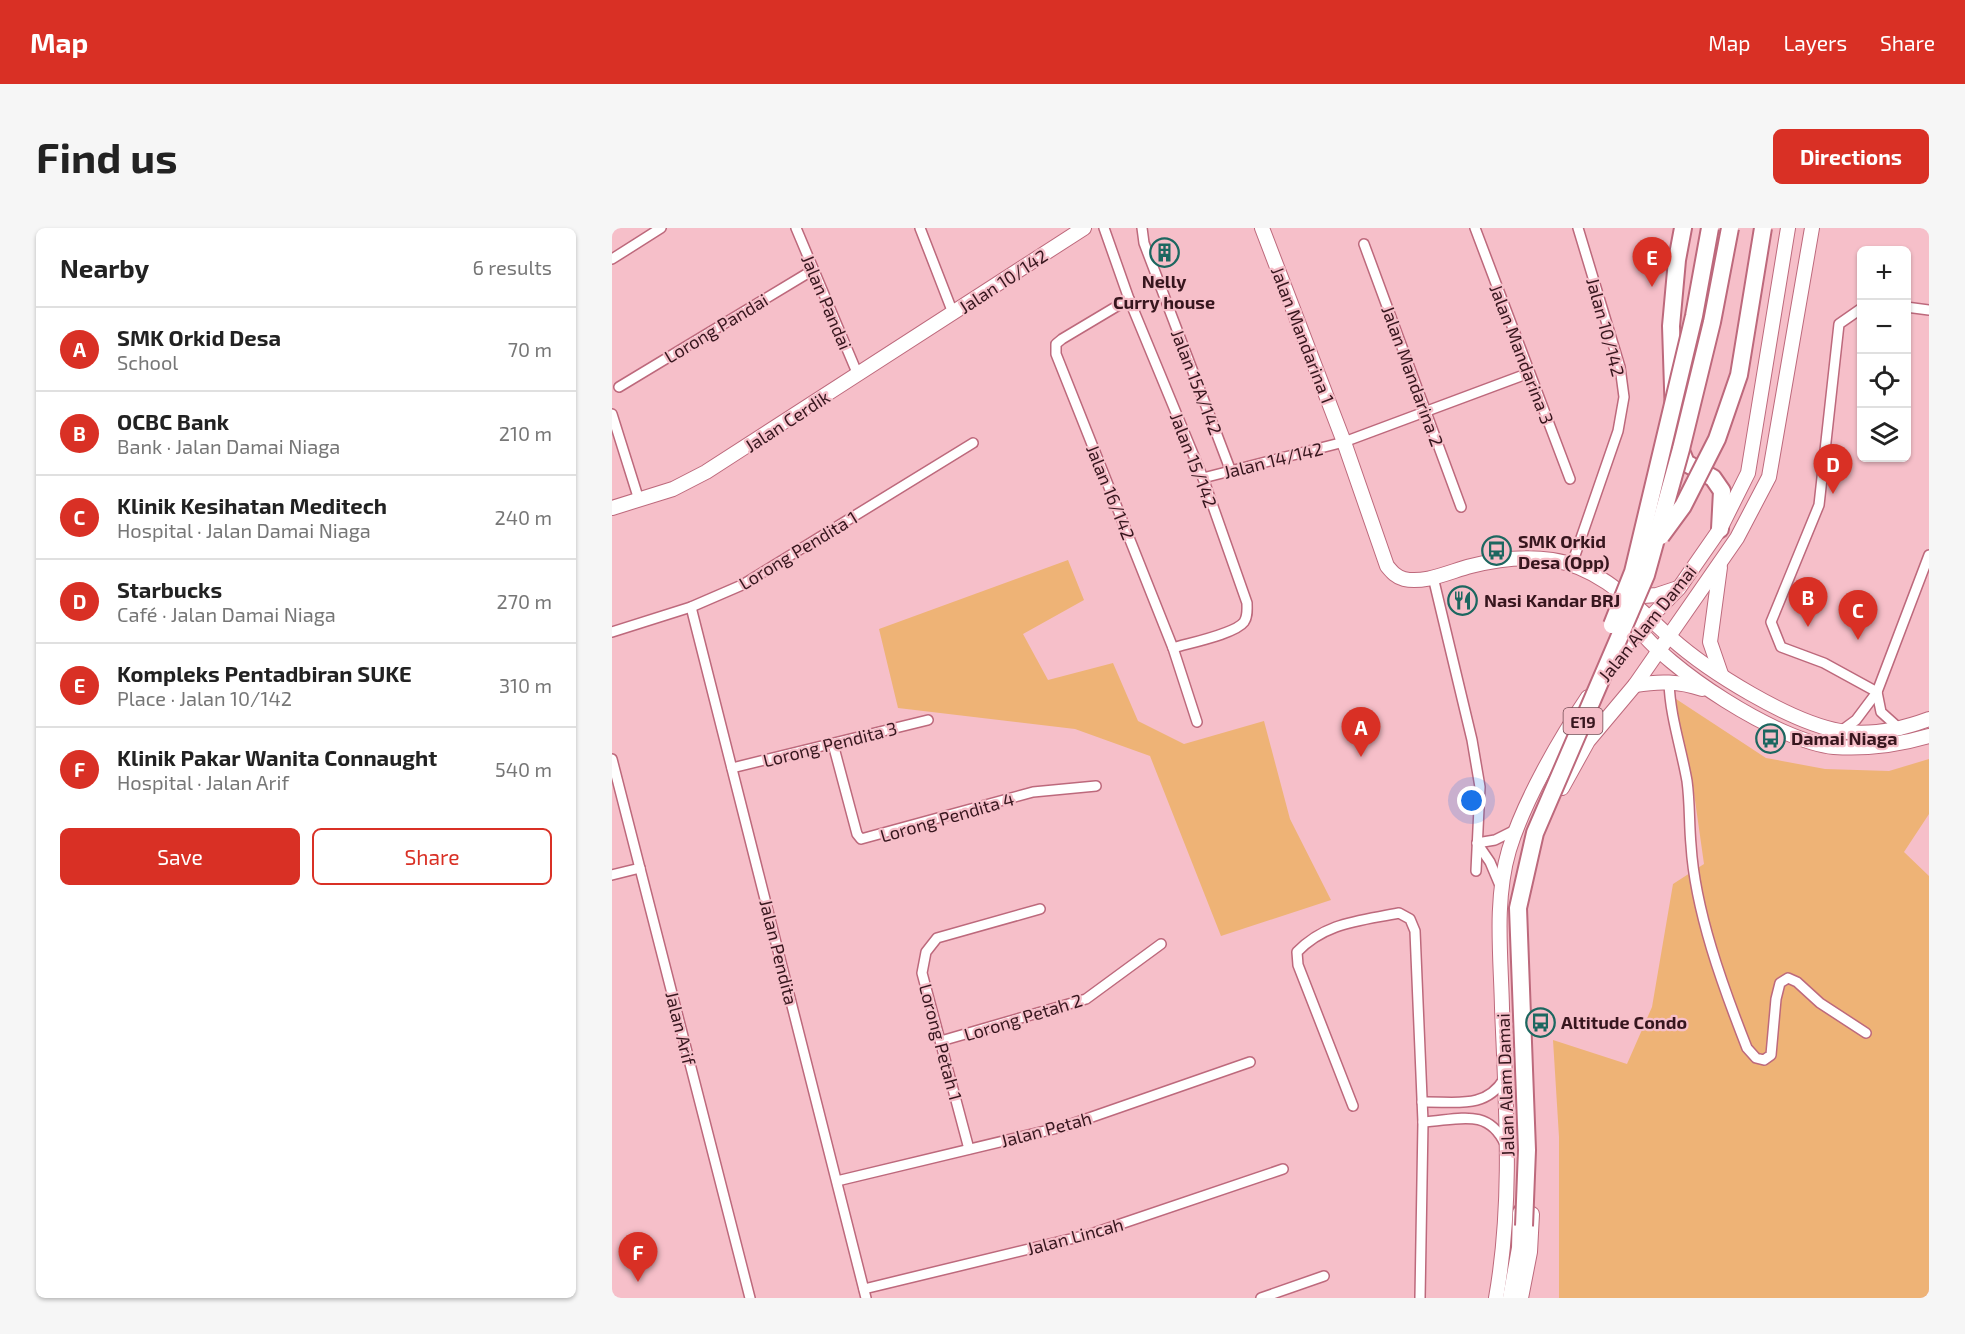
<!DOCTYPE html>
<meta charset="utf-8">
<style>
body{margin:0;font-family:"Exo 2",sans-serif;background:#f6f6f6;color:#222}
.controls{position:absolute;right:18px;top:18px;display:grid;overflow:hidden;border-radius:9px;box-shadow:0 2px 4px #0004}
.controls button{width:54px;height:54px;display:grid;place-items:center;padding:0;border:0;border-bottom:2px solid #e0e0e0;background:#fff;color:#222;font:30px sans-serif}
.you{position:absolute;left:860px;top:573px;width:21px;height:21px;margin:-15px;border:4px solid #fff;border-radius:50%;background:#1a73e8;box-shadow:0 0 0 9px #1a73e833}
.badge{display:grid;place-items:center;width:39px;height:39px;border-radius:50%;background:#d93025;color:#fff;font-size:20px;font-weight:700}
.pin{position:absolute;translate:-50% -50px;filter:drop-shadow(0 2px 3px #0008)}
.pin::after{content:'';position:absolute;top:32px;width:21px;height:18px;background:inherit;clip-path:polygon(0 0,100% 0,50% 100%)}
.list{margin:0;padding:0;list-style:none}
h2{display:flex;justify-content:space-between;align-items:center;height:78px;margin:0;padding:0 24px;font-size:26px}
h2 small{font-size:20px;font-weight:400;color:#767676}
.list li{display:grid;grid-template-columns:39px 1fr auto;gap:18px;align-items:center;box-sizing:border-box;height:84px;padding:0 24px;border-top:2px solid #e0e0e0}
.list b{display:block;font-size:22px;white-space:nowrap}
.list p{margin:0;font-size:20px;white-space:nowrap;color:#767676}
.list em{font-size:20px;font-style:normal;color:#767676}
.actions{display:flex;gap:12px;padding:18px 24px}
.actions a{flex:1;padding:14px 0;border:2px solid #d93025;border-radius:9px;text-align:center;font-size:21px;color:#d93025}
.actions .main{background:#d93025;color:#fff}
.icon{flex:none;width:33px;height:33px;fill:none;stroke:currentColor;stroke-width:2;stroke-linecap:round;stroke-linejoin:round}
.map{position:relative;flex:none;width:1317px;height:1070px;overflow:hidden;border-radius:9px}
header{display:flex;align-items:center;gap:36px;box-sizing:border-box;height:84px;padding:0 30px;background:#d93025;color:#fff}
header strong{font-size:28px}
nav{display:flex;gap:33px;margin-inline-start:auto;font-size:21px}
.intro{display:flex;align-items:center;justify-content:space-between;box-sizing:border-box;height:144px;padding:0 36px}
h1{margin:0;font-size:42px}
.button{padding:15px 27px;border-radius:9px;background:#d93025;color:#fff;font-size:21px;font-weight:700}
main{display:flex;gap:36px;padding:0 36px}
aside{flex:1;background:#fff;border-radius:9px;box-shadow:0 2px 4px #0004}
.map>svg:first-child{display:block}
.green{fill:#eeb376}
.lines{fill:none;stroke-linecap:round;stroke-linejoin:round}
.street-casing{stroke:#bd697c;stroke-width:12}
.secondary-casing{stroke:#bd697c;stroke-width:16}
.highway-casing{stroke:#bd697c;stroke-width:20}
.street{stroke:#fff;stroke-width:9}
.secondary{stroke:#fff;stroke-width:14}
.highway{stroke:#fff;stroke-width:16}
.highway-bridge-casing{stroke:#bd697c;stroke-width:20;stroke-linecap:butt}
.highway-bridge{stroke:#fff;stroke-width:16}
.labels{text-anchor:middle;dominant-baseline:central;stroke-width:4.5;stroke-linejoin:round;paint-order:stroke}
.shield{fill:#f6bfc9;stroke:#704951;stroke-width:1.5}
.shield-label{font-size:16px;font-weight:bold;fill:#37161e}
.street-label{font-size:18px;fill:#37161e;stroke:#f6bfc9}
.poi-label{font-size:18px;font-weight:bold;fill:#37161e;stroke:#f6bfc9;text-anchor:start}
</style>
<header>
<strong>Map</strong>
<nav><a>Map</a><a>Layers</a><a>Share</a></nav>
</header>
<div class="intro"><h1>Find us</h1><a class="button">Directions</a></div>
<main>
<aside>
<h2>Nearby<small>6 results</small></h2>
<ul class="list">
<li><span class="badge">A</span><div><b>SMK Orkid Desa</b><p>School</p></div><em>70 m</em></li>
<li><span class="badge">B</span><div><b>OCBC Bank</b><p>Bank · Jalan Damai Niaga</p></div><em>210 m</em></li>
<li><span class="badge">C</span><div><b>Klinik Kesihatan Meditech</b><p>Hospital · Jalan Damai Niaga</p></div><em>240 m</em></li>
<li><span class="badge">D</span><div><b>Starbucks</b><p>Café · Jalan Damai Niaga</p></div><em>270 m</em></li>
<li><span class="badge">E</span><div><b>Kompleks Pentadbiran SUKE</b><p>Place · Jalan 10/142</p></div><em>310 m</em></li>
<li><span class="badge">F</span><div><b>Klinik Pakar Wanita Connaught</b><p>Hospital · Jalan Arif</p></div><em>540 m</em></li>
</ul>
<div class="actions"><a class="main">Save</a><a>Share</a></div>
</aside>
<div class="map">
<svg width="1317" height="1070" viewBox="0 0 1317 1070">
<rect width="100%" height="100%" fill="#f6bfc9"/>
<g class="green">
<path d="M456,332L472,372L411,406L436,452L501,435L526,493L572,516L652,493L678,591L719,672L609,708L538,528L463,501L286,480L267,401Z"/>
<path d="M1061,469L1154,530L1213,541L1277,543L1317,531V586L1292,624L1317,648V1070H947V909L941,812L1015,836L1040,779L1061,656L1092,636L1080,551Z"/>
</g>
<g class="lines">
<defs>
<g id="street">
<path d="M184,0L246,147"/>
<path d="M308,0L341,85"/>
<path d="M492,0L517,71L591,250L635,375C635,382 636,388 632,394C623,406 577,415 561,420"/>
<path d="M530,0L532,15L618,241"/>
<path d="M863,0L958,251"/>
<path d="M752,16L849,279"/>
<path d="M0,31L49,0"/>
<path d="M517,71L450,111L444,116V126L561,420L585,494"/>
<path d="M1294,79L1317,82"/>
<path d="M1250,80L1227,96L1207,277L1159,394L1169,419L1212,435L1265,464"/>
<path d="M7,159L201,42"/>
<path d="M0,186L27,272"/>
<path d="M591,250L732,214L917,145"/>
<path d="M960,336L1006,203L1012,169L1008,139L966,0"/>
<path d="M821,349L860,512L868,559L864,643"/>
<path d="M79,379L254,1070"/>
<path d="M0,404L79,379L130,357L361,215"/>
<path d="M1057,454C1058,488 1069,519 1075,553C1078,575 1077,596 1079,617C1083,683 1111,759 1135,820L1144,830L1152,832L1159,827L1164,771L1168,755L1176,750L1185,754L1208,775L1254,805"/>
<path d="M1289,502L1269,484L1265,464L1317,327"/>
<path d="M1229,503L1244,492L1265,464"/>
<path d="M221,516L245,606L249,611L421,564L484,558"/>
<path d="M0,531L138,1070"/>
<path d="M120,540L316,492"/>
<path d="M865,615L878,634L889,660"/>
<path d="M865,615L883,612L905,601"/>
<path d="M0,647L28,640"/>
<path d="M329,813L474,771L549,716"/>
<path d="M810,874C843,873 873,882 892,851"/>
<path d="M741,878L686,737L685,724C714,694 748,693 787,685L798,691L803,703L811,894L808,1070"/>
<path d="M811,894C846,892 876,879 893,916"/>
<path d="M357,921L310,745L314,724L325,710L428,681"/>
<path d="M225,953L454,898L638,834"/>
<path d="M252,1061L479,1006L671,941"/>
<path d="M649,1070L712,1048"/>
</g>
<g id="secondary">
<path d="M650,0L732,214L775,338C780,344 784,349 792,351C813,356 839,343 859,338C883,332 914,328 940,332C990,339 1023,378 1059,410C1097,444 1178,494 1228,503C1258,508 1290,501 1317,491"/>
<path d="M0,280L61,261L94,244L472,0"/>
<path d="M1108,339L1098,414L1109,446"/>
<path d="M1017,369L1045,367L1066,360"/>
<path d="M1023,396C1054,441 1167,514 1222,519C1253,521 1287,517 1317,508"/>
<path d="M1001,434L1027,401L1067,360L1108,301L1136,245L1176,0"/>
<path d="M1023,457C1047,453 1067,453 1090,461"/>
<path d="M950,560L976,513L1023,457L1125,310L1157,249L1200,0"/>
<path d="M884,1070C901,974 894,878 890,780C889,729 882,673 897,622C912,573 947,512 976,469"/>
<path d="M909,1070L918,1024L920,986"/>
</g>
<g id="highway">
<path d="M1071,0L1065,32L1059,98L1062,190L1065,213L1074,235L1101,250L1110,263L1108,301"/>
<path d="M899,1070L908,1020L909,985"/>
</g>
</defs>
<use href="#street" class="street-casing"/>
<use href="#secondary" class="secondary-casing"/>
<use href="#highway" class="highway-casing"/>
<use href="#street" class="street"/>
<use href="#secondary" class="secondary"/>
<use href="#highway" class="highway"/>
<defs>
<g id="highway-bridge">
<path d="M1049,308L1071,278L1105,211L1127,147L1151,0"/>
<path d="M1000,397L1021,344L1082,88L1098,0"/>
<path d="M912,998L915,922L906,680L923,605L1034,347L1069,221L1100,94L1118,0"/>
</g>
</defs>
<use href="#highway-bridge" class="highway-bridge-casing"/>
<use href="#highway-bridge" class="highway-bridge"/>
</g>
<defs>
<symbol id="building-ring" viewBox="-11 -11 22 22"><circle r="9.5" fill="#f6bfc9" stroke="#1c6760" stroke-width="1.5"/><path d="M-4-6H4V6H1V3H-1V6H-4ZM-2.5-4.3h1.7v1.8h-1.7ZM.8-4.3h1.7v1.8H.8ZM-2.5-1h1.7V.8h-1.7ZM.8-1h1.7V.8H.8Z" fill="#1c6760"/></symbol>
<symbol id="bus-ring" viewBox="-11 -11 22 22"><circle r="9.5" fill="#f6bfc9" stroke="#1c6760" stroke-width="1.5"/><path d="M-5-6H5V4H4V6H2V4H-2V6H-4V4H-5ZM-3.5-4V0h7V-4ZM-3.5 1.2v1.5H-2V1.2ZM2 1.2v1.5H3.5V1.2Z" fill="#1c6760"/></symbol>
<symbol id="restaurant-ring" viewBox="-11 -11 22 22"><circle r="9.5" fill="#f6bfc9" stroke="#1c6760" stroke-width="1.5"/><path d="M-5-6h1v4h1v-4h1v4h1v-4h1v5L-1.5 .5V6h-2V.5L-5-1ZM5-6V6H3V1.5H1.5Q1.5-4 5-6Z" fill="#1c6760"/></symbol>
</defs>
<g fill-rule="evenodd">
<use href="#building-ring" x="536" y="8" width="33" height="33"/>
<use href="#bus-ring" x="868" y="306" width="33" height="33"/>
<use href="#restaurant-ring" x="834" y="356" width="33" height="33"/>
<use href="#bus-ring" x="1142" y="494" width="33" height="33"/>
<use href="#bus-ring" x="912" y="778" width="33" height="33"/>
</g>
<g class="labels">
<rect class="shield" x="951.5" y="480" width="39" height="26" rx="4.5"/>
<g class="shield-label">
<text x="971" y="493">E19</text>
</g>
<g class="street-label">
<text transform="translate(391 53) rotate(-33)">Jalan 10/142</text>
<text transform="translate(215 74) rotate(67)">Jalan Pandai</text>
<text transform="translate(994 99) rotate(75)">Jalan 10/142</text>
<text transform="translate(104 100) rotate(-31)">Lorong Pandai</text>
<text transform="translate(691 107) rotate(69)">Jalan Mandarina 1</text>
<text transform="translate(910 126) rotate(69)">Jalan Mandarina 3</text>
<text transform="translate(801 148) rotate(70)">Jalan Mandarina 2</text>
<text transform="translate(585 154) rotate(69)">Jalan 15A/142</text>
<text transform="translate(175 193) rotate(-33)">Jalan Cerdik</text>
<text transform="translate(582 232) rotate(69)">Jalan 15/142</text>
<text transform="translate(661 232) rotate(-14)">Jalan 14/142</text>
<text transform="translate(499 264) rotate(68)">Jalan 16/142</text>
<text transform="translate(186 322) rotate(-31)">Lorong Pendita 1</text>
<text transform="translate(1035 395) rotate(-51)">Jalan Alam Damai</text>
<text transform="translate(218 516) rotate(-14)">Lorong Pendita 3</text>
<text transform="translate(335 589) rotate(-16)">Lorong Pendita 4</text>
<text transform="translate(167 724) rotate(76)">Jalan Pendita</text>
<text transform="translate(411 789) rotate(-17)">Lorong Petah 2</text>
<text transform="translate(69 800) rotate(76)">Jalan Arif</text>
<text transform="translate(329 814) rotate(75)">Lorong Petah 1</text>
<text transform="translate(893 857) rotate(-92)">Jalan Alam Damai</text>
<text transform="translate(434 901) rotate(-15)">Jalan Petah</text>
<text transform="translate(463 1008) rotate(-15)">Jalan Lincah</text>
</g>
<g class="poi-label">
<text x="552" y="53" text-anchor="middle">Nelly<tspan x="552" dy="21">Curry house</tspan></text>
<text x="906" y="313">SMK Orkid<tspan x="906" dy="21">Desa (Opp)</tspan></text>
<text x="872" y="372">Nasi Kandar BRJ</text>
<text x="1179" y="510">Damai Niaga</text>
<text x="949" y="794">Altitude Condo</text>
</g>
</g>
</svg>
<div class="controls">
<button>+</button>
<button>−</button>
<button><svg class="icon" aria-label="locate" viewBox="0 0 24 24"><circle cx="12" cy="12" r="6"/><path d="M12 2v4M12 18v4M2 12h4M18 12h4"/></svg></button>
<button><svg class="icon" aria-label="layers" viewBox="0 0 24 24"><path d="M12 4l9 5-9 5-9-5zM3 14l9 5 9-5"/></svg></button>
</div>
<div class="you"></div>
<div class="pin badge" style="left:749px;top:529px">A</div>
<div class="pin badge" style="left:1196px;top:399px">B</div>
<div class="pin badge" style="left:1246px;top:412px">C</div>
<div class="pin badge" style="left:1221px;top:266px">D</div>
<div class="pin badge" style="left:1040px;top:59px">E</div>
<div class="pin badge" style="left:26px;top:1054px">F</div>
</div>
</main>
